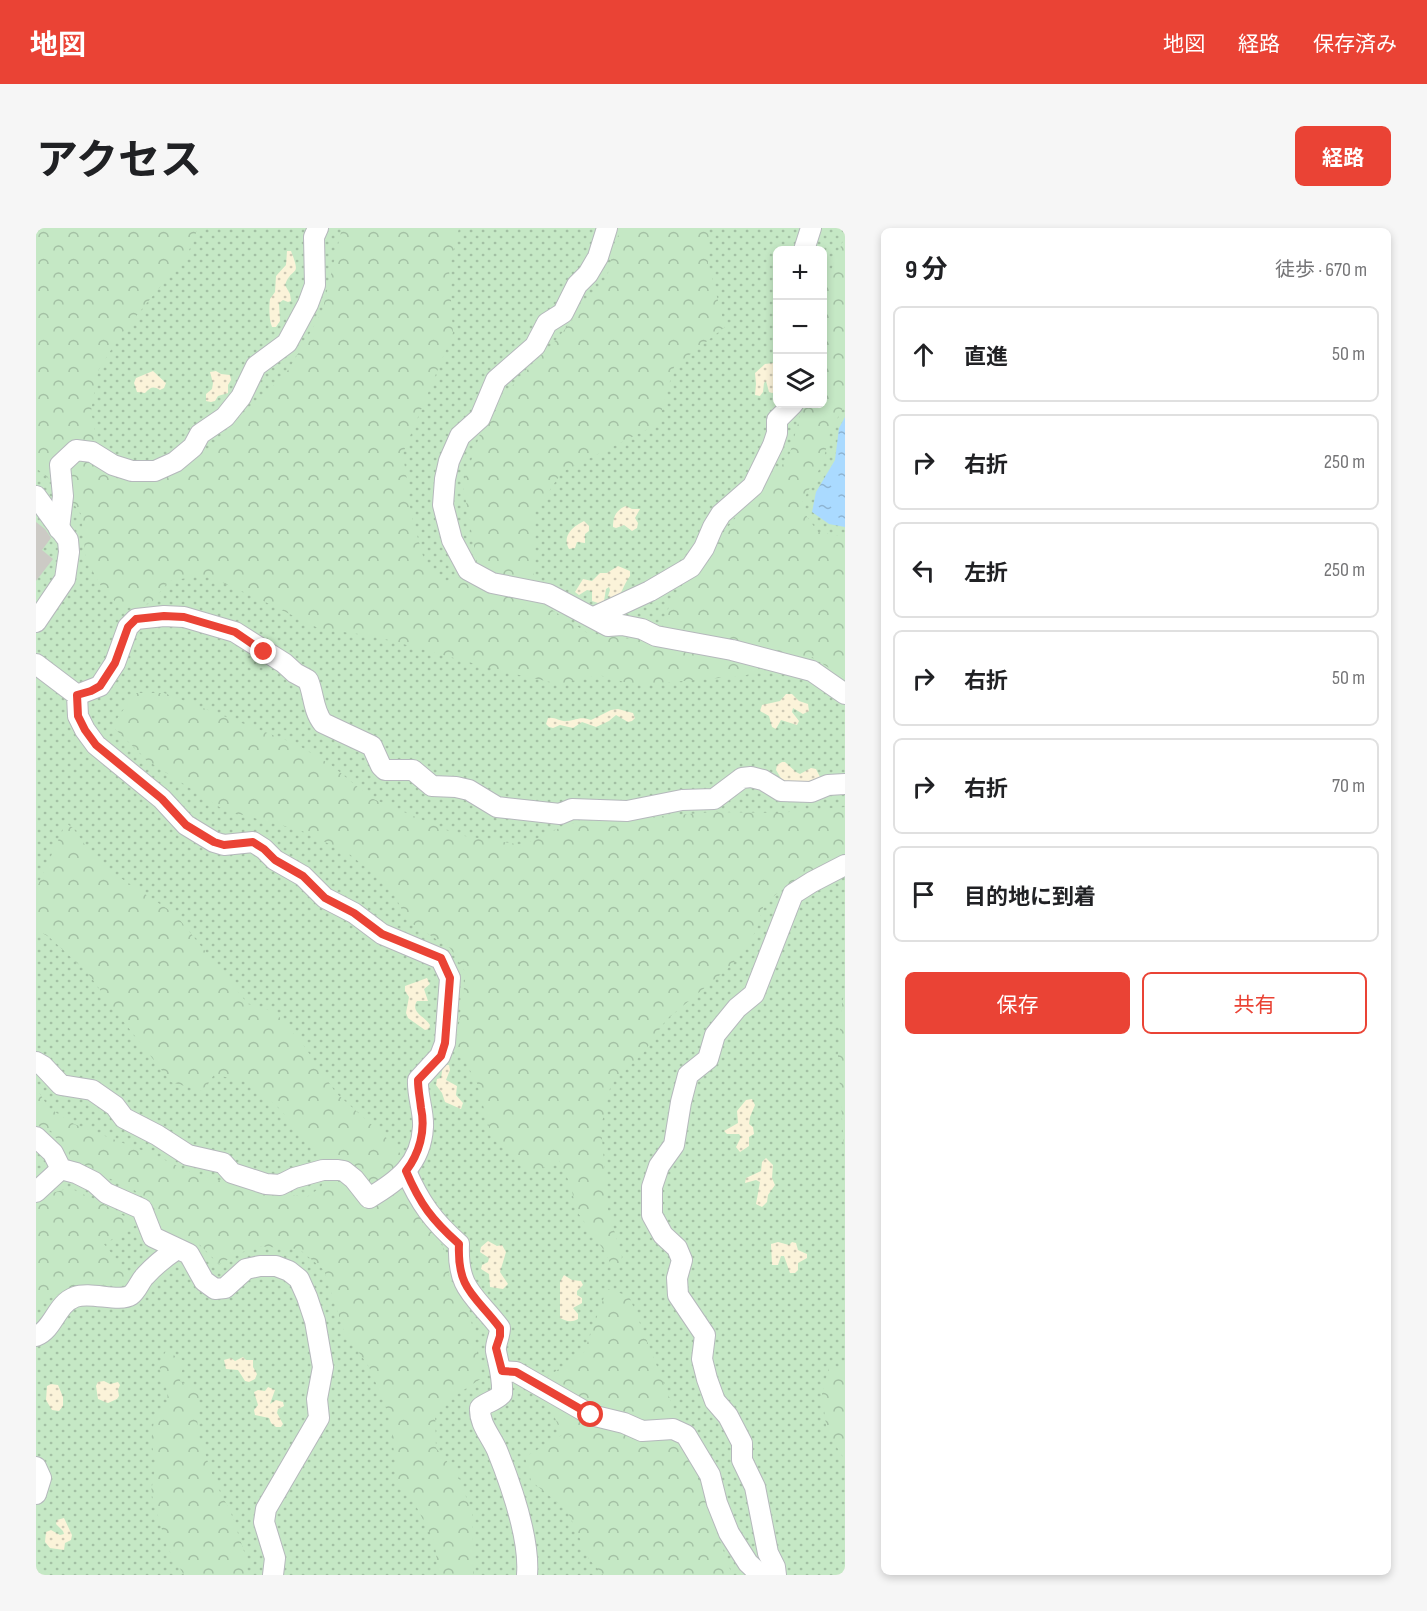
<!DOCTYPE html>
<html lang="ja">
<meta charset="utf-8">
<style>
body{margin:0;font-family:"Sofia Sans Condensed","Noto Sans JP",sans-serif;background:#f6f6f6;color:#202124}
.controls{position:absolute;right:18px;top:18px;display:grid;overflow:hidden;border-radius:9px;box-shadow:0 3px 9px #0003}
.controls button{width:54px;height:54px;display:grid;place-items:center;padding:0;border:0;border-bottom:2px solid #e0e0e0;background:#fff;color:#202124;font:30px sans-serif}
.stop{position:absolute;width:18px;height:18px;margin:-14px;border:4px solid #ea4335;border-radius:50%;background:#fff}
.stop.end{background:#ea4335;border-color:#fff;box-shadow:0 2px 6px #0008}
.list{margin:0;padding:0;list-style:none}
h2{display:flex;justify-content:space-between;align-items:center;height:78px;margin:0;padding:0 24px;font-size:26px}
h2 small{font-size:20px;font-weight:400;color:#757577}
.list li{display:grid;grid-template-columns:39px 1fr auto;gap:18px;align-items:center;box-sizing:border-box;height:96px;margin:0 12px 12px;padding:0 12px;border:2px solid #e0e0e0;border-radius:9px}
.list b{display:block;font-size:22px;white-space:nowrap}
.list em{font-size:20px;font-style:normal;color:#757577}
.actions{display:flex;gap:12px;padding:18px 24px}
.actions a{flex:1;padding:14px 0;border:2px solid #ea4335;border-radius:9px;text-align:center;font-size:21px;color:#ea4335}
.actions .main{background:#ea4335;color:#fff}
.icon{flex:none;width:33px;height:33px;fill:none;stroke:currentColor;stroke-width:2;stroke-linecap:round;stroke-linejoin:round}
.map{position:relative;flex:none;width:809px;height:1347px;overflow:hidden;border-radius:9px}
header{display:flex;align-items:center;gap:36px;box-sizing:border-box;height:84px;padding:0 30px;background:#ea4335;color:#fff}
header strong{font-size:28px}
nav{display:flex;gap:33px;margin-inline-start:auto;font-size:21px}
.intro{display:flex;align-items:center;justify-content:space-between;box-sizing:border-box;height:144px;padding:0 36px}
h1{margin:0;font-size:42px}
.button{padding:15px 27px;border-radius:9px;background:#ea4335;color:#fff;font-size:21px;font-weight:700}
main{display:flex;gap:36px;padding:0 36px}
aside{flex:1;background:#fff;border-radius:9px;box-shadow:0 3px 9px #0003}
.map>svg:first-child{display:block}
.grass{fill:url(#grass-dots);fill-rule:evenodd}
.forest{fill:url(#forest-crowns)}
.sand{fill:url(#sand-dots)}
.water{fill:url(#water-ripples)}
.building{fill:#cccac5}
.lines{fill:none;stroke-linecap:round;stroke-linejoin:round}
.minor-casing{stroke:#b5b8bc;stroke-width:22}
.minor{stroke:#fff;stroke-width:20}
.route{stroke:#ea4335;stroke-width:8}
</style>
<header>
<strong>地図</strong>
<nav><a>地図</a><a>経路</a><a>保存済み</a></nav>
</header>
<div class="intro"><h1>アクセス</h1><a class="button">経路</a></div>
<main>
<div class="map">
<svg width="809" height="1347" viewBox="0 0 809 1347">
<defs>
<pattern id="grass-dots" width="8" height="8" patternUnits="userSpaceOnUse" patternTransform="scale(1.5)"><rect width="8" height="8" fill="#c5e8c5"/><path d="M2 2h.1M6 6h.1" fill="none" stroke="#a3c0a4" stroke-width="1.8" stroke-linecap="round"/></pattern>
<pattern id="forest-crowns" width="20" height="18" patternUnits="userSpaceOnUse" patternTransform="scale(1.5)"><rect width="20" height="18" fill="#c5e8c5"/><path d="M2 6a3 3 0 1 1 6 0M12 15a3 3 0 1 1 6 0" fill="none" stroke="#a3c0a4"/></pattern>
<pattern id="sand-dots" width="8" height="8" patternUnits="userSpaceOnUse" patternTransform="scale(1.5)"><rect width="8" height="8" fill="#fbf3d9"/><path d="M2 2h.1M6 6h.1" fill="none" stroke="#cec8b4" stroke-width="1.8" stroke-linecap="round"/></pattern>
<pattern id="water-ripples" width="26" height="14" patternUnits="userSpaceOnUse" patternTransform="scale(1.5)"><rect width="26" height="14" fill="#aadaff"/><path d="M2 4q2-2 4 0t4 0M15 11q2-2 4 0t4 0" fill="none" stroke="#8eb4d2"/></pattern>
</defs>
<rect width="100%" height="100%" fill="#f1efe8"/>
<path class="grass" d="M0,0H809V1347H0ZM742,22H786V176H742Z"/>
<g class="forest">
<path d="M0,0H162L152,25L83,109L62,143L55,183L61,214L81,251H123L163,228L204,194L253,141L286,84L306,0H423L413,41L417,105L367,225L375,286L389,335L406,354L425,349L441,335L427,257L444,206L476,158L520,112L571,50L578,16L586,0H673L672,35L689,99L638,139L622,196L526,244L497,287V345L516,382L553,406L622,414L634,375L656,343L709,278L741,245L754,225L764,188L769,176H786V109L789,97L787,62L809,8V176L794,204L787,234L764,279L782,304L809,309V450L776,429L707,448L599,457L563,447L523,456L465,443L338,408L284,401L219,369L169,347L133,353L115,375L86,381L65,358L50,332L45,286L28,263L0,240Z"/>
<path d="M99,465H128L260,516L295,537L335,570L422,607L487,617L532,596L677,584L742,585L809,579V625L749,659L728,676L720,703L696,737L630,792L608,824L575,856L565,899L572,982L586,1029L579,1044L567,1021L540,982L535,958L523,932L494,946L456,910L441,855L420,817L430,745L414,720L372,693L354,659L312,625L266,603L188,582L112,533L76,498Z"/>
<path d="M30,595L37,600L62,635L139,686L212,776L239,784L268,818L300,865L355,914L367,929L364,957L403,1012L414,1032L412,1053L432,1076L446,1150L414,1171L399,1184L400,1220L422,1247L436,1285L438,1347H402L399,1315L381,1280L361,1251L354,1189L333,1139L308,1103L288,1042L263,1021L219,1018L183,1036L162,1015L142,1012L126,1000L118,979L97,961L41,936L15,903L0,897V860L13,880L38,896L118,927L157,945L224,964L271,969L285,959L296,935L272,913L241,878L206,852L178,847L166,863L135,854L84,789L51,744L13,709L0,701V661Z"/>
<path d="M809,762V937L802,828L806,776Z"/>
<path d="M34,960L64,974L102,996L68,1016L98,1053L79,1057L36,1059L0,1077V963L9,967Z"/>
<path d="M571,1061L593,1068L634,1171L696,1347H567L553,1331L531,1282L495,1253L489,1229L526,1207L512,1173L511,1149L548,1124Z"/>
<path d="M130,1123L148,1133L144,1153L163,1164L161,1203L179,1254L195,1285L212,1335L209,1347H148L131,1319L115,1264L120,1235L115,1214L118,1192L131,1178C131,1174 132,1168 131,1163C128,1144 117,1144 130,1123Z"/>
<path d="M793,1139H809V1232L791,1204L786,1166Z"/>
</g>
<g class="sand">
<path d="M251,23H255C266,51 256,37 249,57L254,66L255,73L252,74L247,72L243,75L244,93L240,99H236C233,92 233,79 234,71L239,64L240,48L250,37Z"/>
<path d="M741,123L740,164L736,165L733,164L730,153L728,155L727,164L724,168L719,167L720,156L719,145L729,136L737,135Z"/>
<path d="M117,143L130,155L128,160L124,162C117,158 115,159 109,165L101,164L98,155L100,150Z"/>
<path d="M180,143L185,146L194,147L195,152L192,157V165L182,168L179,173L175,174L170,173V166L176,161L177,155L174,144Z"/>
<path d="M590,278L596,281H604L599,290L602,295L601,300L596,303L588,297L580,300L577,299C577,289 580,282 590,278Z"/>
<path d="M548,293L553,298V303L549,306V315L541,314L539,320L533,321C526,308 536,299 548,293Z"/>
<path d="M582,338L594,343V348C587,357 586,368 577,372L572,368L574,362L573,359L570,361L568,373L565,376L556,373V363L551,362L543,367L539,364L547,351L556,353L564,345H571Z"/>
<path d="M750,466H756L763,473L772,476L773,483L767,486L757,480L756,484L763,493L761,497L745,492L740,501L736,499L733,488L724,483L726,477L744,473Z"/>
<path d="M582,481L597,485L599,490L596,493L592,494L580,487L573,493L560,499L546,494L537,500L524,497L517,500L513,499L510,496L512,490C520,489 524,494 531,493C542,492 544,488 555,492L575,482Z"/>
<path d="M746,534H749L760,544L764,546L775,540L780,541L784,549L779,557L757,555L746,552L740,542L741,537Z"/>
<path d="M391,750L394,756L388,761L392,773H381C374,785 389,788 394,797L393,801L389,802L372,790L370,785L373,769L369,763V758Z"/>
<path d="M407,837H413L414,842L410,852L421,858L420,867L427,875L425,881L409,874L406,865L400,857L401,851L405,850Z"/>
<path d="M716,871L719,877L714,889L713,896L717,899L718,906L713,909V918L704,924L700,919L705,909L703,906H691L688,903L702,895L701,883L710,872Z"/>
<path d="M730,930L737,937L736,950L739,957L732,967L731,974L726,979L720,976L724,954L720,952L709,955L710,950L725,943L726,934Z"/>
<path d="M452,1013L461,1018L466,1017L470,1024L464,1044L472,1056L467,1061L454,1059L453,1046L445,1041L446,1037L452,1034L453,1030L444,1024L445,1019Z"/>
<path d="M742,1014L753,1017L756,1014L760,1015L762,1022L771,1026V1030L762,1035V1042L759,1045H754L748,1028H745L742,1037H736L735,1016Z"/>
<path d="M528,1047L536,1052L545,1053L547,1057L541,1063V1067L546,1070V1075L537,1080L542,1086V1091C535,1095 530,1093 524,1090V1054Z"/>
<path d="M207,1129L210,1132H217V1139L221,1146L219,1151L213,1154L209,1153L202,1142L190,1141L188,1132L195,1130L199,1133Z"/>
<path d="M68,1153L74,1156L82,1154L84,1157L82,1162L83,1168L81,1171L72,1175L62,1171L60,1158L62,1154Z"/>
<path d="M15,1156L22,1157L27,1169V1178L23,1183L16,1182L10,1172L11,1158Z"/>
<path d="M232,1159L239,1162L234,1176L240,1172L247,1174L248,1178L242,1181L241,1185L247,1196L245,1199H240L235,1195L233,1190L219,1187L218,1182L222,1177L218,1164L222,1162L229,1163Z"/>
<path d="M28,1290L36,1307L35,1312L29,1315L28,1322L14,1320L9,1314L10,1304L15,1302L24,1307L28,1306L27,1303L20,1296L21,1292Z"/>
</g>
<path class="water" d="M809,189V299L793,296L776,284L780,264L799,232L803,200Z"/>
<path class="building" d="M0,294L9,301L15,310L6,322L17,331L0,353Z"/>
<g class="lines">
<defs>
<g id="minor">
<path d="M571,0L562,29L552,46L541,57L527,85L511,95L499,118L460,152L444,190L424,208L413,233L409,251L407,277L416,312L432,342L456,355L512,366L572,398L586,397L606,401L620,408L696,422L776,443L809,466"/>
<path d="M768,22L775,0"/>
<path d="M0,268L32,312L33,324L29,351L0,394"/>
<path d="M23,301L27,268L24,237L40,222L56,224L77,237L96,243H119L139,234L157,219L164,206L189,189L205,169L220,138L251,115L272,76L279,57L278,9L282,0"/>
<path d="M558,389L614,363L655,339L668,320L677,299L685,286L717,258L737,217L741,205V192L757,176"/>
<path d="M0,436L41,467L42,488L49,502L60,517L126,571L150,597L178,614L188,617L217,614L228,621L239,632L267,648L289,670L318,685L346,706L405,731L414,750L409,815L404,828L382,852C381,868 388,883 387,899C385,936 362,953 333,970L318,951L308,943L302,942H287L258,950L244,957L230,956L196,945L187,935L152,927L121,907L88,890L79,878L56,862L25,857L7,838L0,834"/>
<path d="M41,467L64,458L79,435L92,399L100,391L128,388L148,389L199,404L248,435L259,445L272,452C278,466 277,483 287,495L336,518L345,538L349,542H377L396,558L420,559L433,562L461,579L524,586L536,581L591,583L646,572L678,571L706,550L715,549L727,552L745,563L775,564L792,557L809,556"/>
<path d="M0,909L17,925L25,941L40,945L58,954L70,965L106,981L117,1009L153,1026L168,1053L179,1061L189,1060L210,1041L224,1038H240L253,1043L263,1051L271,1069L279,1093L287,1139L281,1171L283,1190L230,1281L228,1294L239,1330L237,1347"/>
<path d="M370,943C384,975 397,993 423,1016C421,1062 439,1067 464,1100C464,1108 459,1116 460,1123C463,1138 467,1150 466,1166C458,1174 450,1174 444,1180C443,1196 455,1208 461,1222C475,1257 494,1310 491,1347"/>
<path d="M0,964L25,941"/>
<path d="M0,1108C18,1101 20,1076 39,1069C55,1063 83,1075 95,1067C101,1063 104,1053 109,1048C119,1037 129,1029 141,1021"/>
<path d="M466,1143L480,1144L555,1187L588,1195L606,1203L637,1201L650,1207L674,1247L681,1275L693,1305L712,1335L725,1347"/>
<path d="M0,1239L5,1250L0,1266"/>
<path d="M740,1347L739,1339L732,1325L719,1259L706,1232V1215L692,1188L679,1173L671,1151L666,1131L669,1107L642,1067L641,1050L646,1032L641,1020L627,1007L616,987V959L623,938L638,917L645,874L652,847L672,831L679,807L701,780L718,766L757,666L776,654L809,637"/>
</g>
</defs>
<use href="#minor" class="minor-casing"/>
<use href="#minor" class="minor"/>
</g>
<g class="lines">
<path class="route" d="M228,424L199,404L148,389L128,388L100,391L92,399L79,435L64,458L55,463L41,467L42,488L49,502L60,517L126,571L150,597L178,614L188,617L217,614L228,621L239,632L267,648L289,670L318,685L346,706L405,730L414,750L409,815L405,828L382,852C382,862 384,870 385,880C390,903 383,926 370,943C384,976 396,992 423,1016C421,1062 439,1067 464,1100V1108L460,1120L466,1143L480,1144L555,1187"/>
</g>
</svg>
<div class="controls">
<button>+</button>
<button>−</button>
<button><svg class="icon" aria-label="layers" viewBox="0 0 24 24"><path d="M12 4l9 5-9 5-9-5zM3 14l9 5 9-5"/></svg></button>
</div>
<div class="stop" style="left:555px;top:1187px"></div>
<div class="stop end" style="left:228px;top:424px"></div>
</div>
<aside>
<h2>9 分<small>徒歩 · 670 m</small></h2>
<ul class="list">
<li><svg class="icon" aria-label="ahead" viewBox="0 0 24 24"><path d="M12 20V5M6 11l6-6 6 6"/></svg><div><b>直進</b></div><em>50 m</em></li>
<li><svg class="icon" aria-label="right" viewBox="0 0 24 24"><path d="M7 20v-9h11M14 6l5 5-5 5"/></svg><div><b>右折</b></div><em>250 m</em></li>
<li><svg class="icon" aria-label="left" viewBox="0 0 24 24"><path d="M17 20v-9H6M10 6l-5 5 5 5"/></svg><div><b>左折</b></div><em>250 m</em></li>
<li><svg class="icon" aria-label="right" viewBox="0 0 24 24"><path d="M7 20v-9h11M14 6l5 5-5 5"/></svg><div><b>右折</b></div><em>50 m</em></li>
<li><svg class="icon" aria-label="right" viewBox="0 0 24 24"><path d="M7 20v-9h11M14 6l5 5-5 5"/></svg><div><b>右折</b></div><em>70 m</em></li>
<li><svg class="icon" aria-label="arrive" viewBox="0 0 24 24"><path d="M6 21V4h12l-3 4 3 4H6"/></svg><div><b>目的地に到着</b></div></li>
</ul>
<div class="actions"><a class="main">保存</a><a>共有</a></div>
</aside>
</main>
